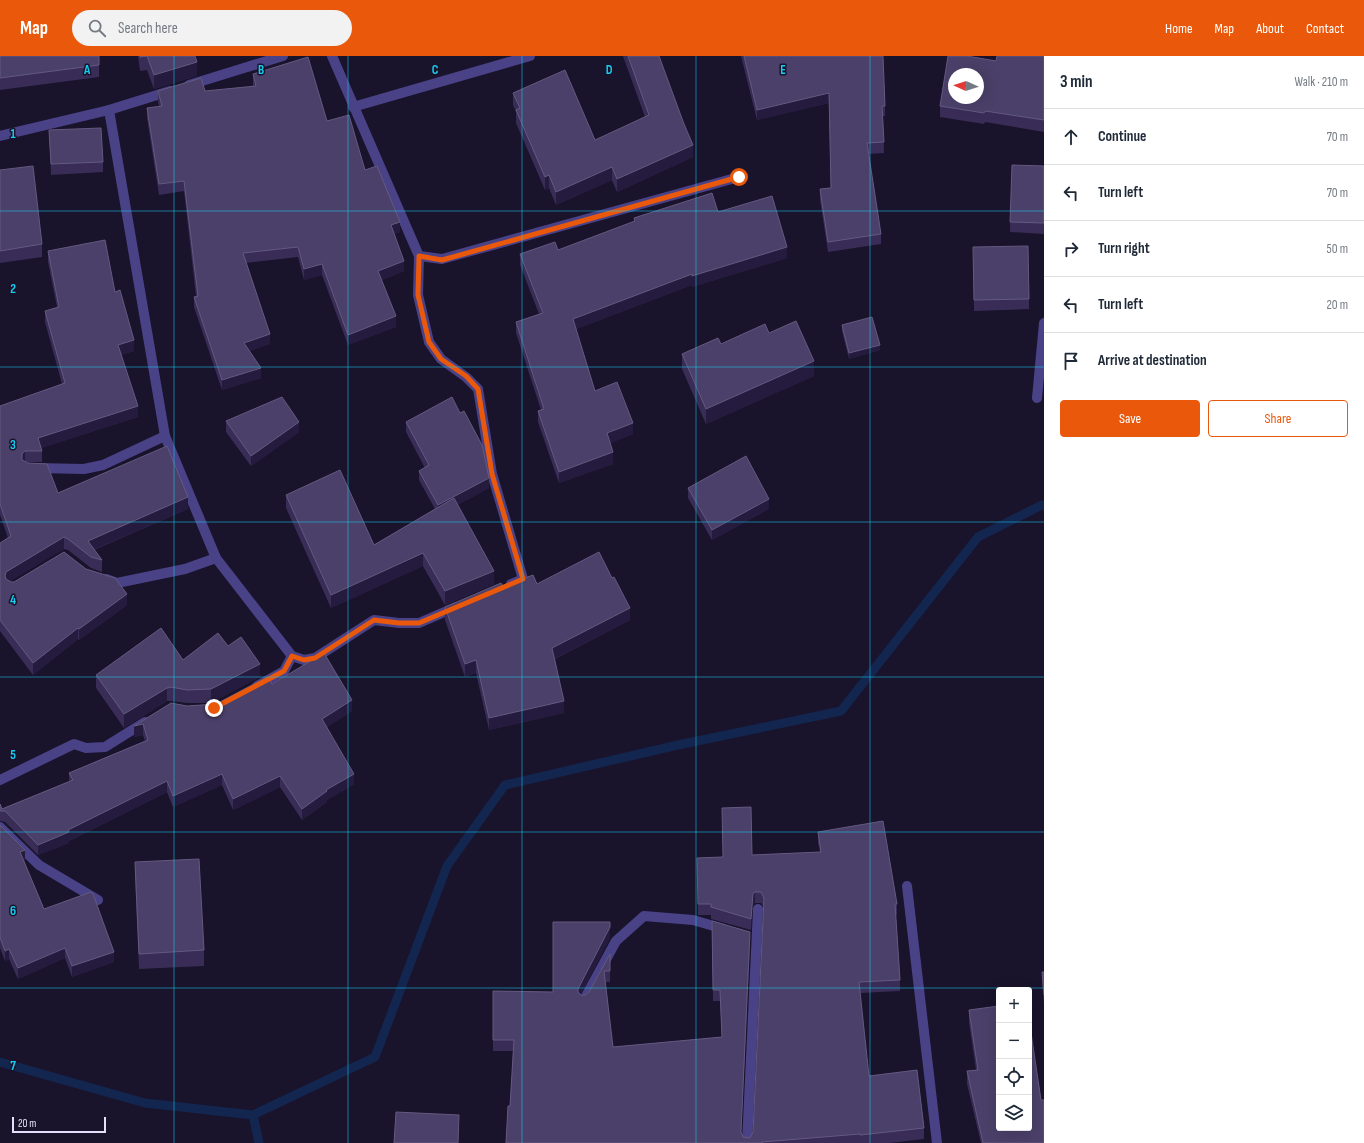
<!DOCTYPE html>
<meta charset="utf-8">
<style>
body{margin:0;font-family:"Sofia Sans Condensed",sans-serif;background:#f2f2f3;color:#1f2937}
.controls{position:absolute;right:12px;bottom:12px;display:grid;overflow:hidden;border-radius:4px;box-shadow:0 4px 16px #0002}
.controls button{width:36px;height:36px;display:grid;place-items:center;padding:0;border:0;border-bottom:1px solid #e0e1e3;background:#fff;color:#1f2937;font:20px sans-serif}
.compass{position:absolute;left:948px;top:12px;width:36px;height:36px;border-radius:50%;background:#fff;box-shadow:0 4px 16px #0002;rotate:273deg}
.scale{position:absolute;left:12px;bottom:10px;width:94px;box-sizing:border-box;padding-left:4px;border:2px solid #e5dffd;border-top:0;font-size:11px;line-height:14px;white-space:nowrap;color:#e5dffd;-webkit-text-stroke:3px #19132b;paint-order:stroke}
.stop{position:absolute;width:12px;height:12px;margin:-9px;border:3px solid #ea580c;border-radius:50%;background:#fff}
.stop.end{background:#ea580c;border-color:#fff;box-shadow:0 1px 4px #0008}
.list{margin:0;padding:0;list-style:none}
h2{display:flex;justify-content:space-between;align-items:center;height:52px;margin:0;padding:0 16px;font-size:17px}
h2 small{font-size:13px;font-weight:400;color:#747a83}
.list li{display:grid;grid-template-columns:26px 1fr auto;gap:12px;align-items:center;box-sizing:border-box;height:56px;padding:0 16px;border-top:1px solid #e0e1e3}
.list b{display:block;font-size:15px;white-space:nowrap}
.list em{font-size:13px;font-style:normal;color:#747a83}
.actions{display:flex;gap:8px;padding:12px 16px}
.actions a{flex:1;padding:9px 0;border:1px solid #ea580c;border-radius:4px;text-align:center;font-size:14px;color:#ea580c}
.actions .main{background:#ea580c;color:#fff}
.icon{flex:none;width:22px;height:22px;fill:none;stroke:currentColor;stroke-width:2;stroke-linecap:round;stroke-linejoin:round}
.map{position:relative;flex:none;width:1044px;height:1087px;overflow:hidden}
header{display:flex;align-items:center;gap:24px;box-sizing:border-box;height:56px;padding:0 20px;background:#ea580c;color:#fff}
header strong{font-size:19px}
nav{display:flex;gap:22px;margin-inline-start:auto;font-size:14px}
.search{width:280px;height:36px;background:#f2f2f3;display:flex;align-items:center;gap:10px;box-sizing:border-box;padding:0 14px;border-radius:22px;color:#747a83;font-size:15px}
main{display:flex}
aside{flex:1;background:#fff}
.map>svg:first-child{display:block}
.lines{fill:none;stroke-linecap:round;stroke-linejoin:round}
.stream{stroke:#13264f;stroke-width:9}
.street{stroke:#494287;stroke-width:10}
.wall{fill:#392d57}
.shaded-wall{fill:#241b3e}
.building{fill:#4b4069;stroke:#645980;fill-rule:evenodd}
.route{stroke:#ea580c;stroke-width:5}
.grid{fill:none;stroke:#18cdf0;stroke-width:1;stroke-opacity:0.55}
.grid-label{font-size:13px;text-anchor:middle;font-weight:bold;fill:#18cdf0;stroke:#19132b;stroke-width:3;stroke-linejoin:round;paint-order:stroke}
</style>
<header>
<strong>Map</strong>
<div class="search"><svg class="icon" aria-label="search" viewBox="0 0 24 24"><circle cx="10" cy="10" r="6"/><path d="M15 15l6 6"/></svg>Search here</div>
<nav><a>Home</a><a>Map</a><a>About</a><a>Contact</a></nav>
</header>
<main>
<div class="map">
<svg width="1044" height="1087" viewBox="0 0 1044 1087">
<rect width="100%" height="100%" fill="#19132b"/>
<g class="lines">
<g class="stream">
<path d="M0,1006L145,1047L253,1059L375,1001L447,810L505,729L678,689L841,655L978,481L1042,449L1044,450"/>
<path d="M253,1059L259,1087"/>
</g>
<g class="street">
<path d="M332,0L419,200L442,203L739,121"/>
<path d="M189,29L283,0"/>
<path d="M353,51L530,0"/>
<path d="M109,54L165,380L216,502L292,600L304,604L315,602L374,564L399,567H419L456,551"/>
<path d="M0,80L109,54L170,35"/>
<path d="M419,200L418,239L429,286L441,303L466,321L478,333L492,418L523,523L511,528"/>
<path d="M1037,342L1044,267"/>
<path d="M36,412L84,413L103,409L165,380"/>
<path d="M106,523L117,527L185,513L216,502"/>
<path d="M257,630L284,615L292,600"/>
<path d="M0,724L74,688L86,692L105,691L145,666"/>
<path d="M0,771L39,809L98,844"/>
<path d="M907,830L937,1087"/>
<path d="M584,944L616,885L644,860L693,864L724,873"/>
<path d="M747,1087L758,853"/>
</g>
</g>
<g class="wall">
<path d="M0,0L99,9V21L0,34Z"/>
<path d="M138,0H195L197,20L154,33L147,14L140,15Z"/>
<path d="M623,0H659L693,101L617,136L612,124L556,149L549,132L545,134L516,67V56L513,49V37L595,84L645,61Z"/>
<path d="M741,0H883L885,50V60H883L884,97L868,98L881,178V188L828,196L820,144V133L831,132L829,47L757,64Z"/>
<path d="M1044,0V76L985,66L984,68L940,61V50L996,5Z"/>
<path d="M253,18L327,65L365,114L400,176L394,178L404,215L382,224L396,271L348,289L322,219L304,224L298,201L246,207L270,288L249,295L261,322L222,334L194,251V241L196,240L184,135L159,139L147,62V52L159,50L158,46V35H205L253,30Z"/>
<path d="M49,74L103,106V116L51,119Z"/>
<path d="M1044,110V178L1010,176V166Z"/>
<path d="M0,114L42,188V201L0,207Z"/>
<path d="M718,156L787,202L692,231V229L576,273L595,335L633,378L610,387L613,408L559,427L538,366V355L541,354L516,277V266L539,258L520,209V198L558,194L634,166V162Z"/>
<path d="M48,195L115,236L134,295L121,299L138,361L41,392L42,395V406H26L58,437L188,453L94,494L102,504V516L91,512L68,494L64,493L9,525L11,526L127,549L79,584L78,583L33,619L0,575V487L8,482L0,459V350L62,328L45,266V255L57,251L48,206Z"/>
<path d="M973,202L1029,243V253L974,255Z"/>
<path d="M842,269L880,294L849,303L842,275Z"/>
<path d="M769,277L814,320L706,368L682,313V298L721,288Z"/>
<path d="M226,365L299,376L251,410L226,376Z"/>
<path d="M406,366L489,432L457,449L494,528L445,549L423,510L331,552L286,452V439L374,489L435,453L419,424V415L425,412L406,376Z"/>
<path d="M688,432L769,453L712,484L688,442Z"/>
<path d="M537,528L630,564L555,603L564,657L489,674L476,617L465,621L445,564V551L503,530Z"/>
<path d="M228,590L260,621L211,647H187L171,645H167L124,672L96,632V619L183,604Z"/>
<path d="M272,628L352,655L327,671L354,728L327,744V746L302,764L280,731L233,754L222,729L173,751L167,736L69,785V787L38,799L5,766L0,765V748L2,753L69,726V717L145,685L143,679L134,681V670L187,650L216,648Z"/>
<path d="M0,769L25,805H24L44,853L114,906L72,921L65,902L18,923L9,903L5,905L0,892Z"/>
<path d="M818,776L897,848V859H896L900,924V935L860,937L869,1020L924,1072V1083L889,1087H506L510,1050L513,995H493V935L553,936L610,866V882L581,938L585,939L589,936L610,898V926H605L613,991L722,981L720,945H713L712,865L750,887L741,1077L743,1081L750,1082L753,1076L764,852L761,847H755L753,849L751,874L711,863V859H698L697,802L820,796L818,787Z"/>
<path d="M135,806L204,894V910L139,913L135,821Z"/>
<path d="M1042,916H1044V949L1042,926Z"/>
<path d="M969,954L1044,1087H981L967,1028V1015L976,1014L969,967Z"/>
</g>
<g class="shaded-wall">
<path d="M197,6V20L154,33V19Z"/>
<path d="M829,37V47L757,64V54Z"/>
<path d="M693,89V101L617,136V123Z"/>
<path d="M612,111V124L556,149V136Z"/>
<path d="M549,119V132L545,134V121Z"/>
<path d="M400,166V176L391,180V169Z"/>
<path d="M787,191V202L692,231V220Z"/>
<path d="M404,205V215L378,226V215Z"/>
<path d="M322,208V219L304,224V213Z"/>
<path d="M692,218V229L573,274V263Z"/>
<path d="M396,260V271L348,289V279Z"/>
<path d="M270,278V288L244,297V287Z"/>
<path d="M134,284V295L118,300V289Z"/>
<path d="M880,289V294L849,303V297Z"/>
<path d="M814,305V320L706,368V353Z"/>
<path d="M261,312V322L222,334V324Z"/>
<path d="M138,350V361L38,393V382Z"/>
<path d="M299,366V376L251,410V400Z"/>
<path d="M633,367V378L607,389V377Z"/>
<path d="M25,395V406L22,415V398Z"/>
<path d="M613,396V408L559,427V416Z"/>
<path d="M489,422V432L438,459V449Z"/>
<path d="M188,441V453L88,496V485Z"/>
<path d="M769,443V453L712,484V474Z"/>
<path d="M64,481V493L6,528L5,520L6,516Z"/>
<path d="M423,497V510L331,552V539Z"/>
<path d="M494,515V528L445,549V535Z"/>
<path d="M127,538V549L79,584V573Z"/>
<path d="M630,552V564L552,604V592Z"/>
<path d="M78,572V583L33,619V607Z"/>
<path d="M476,604V617L465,621V608Z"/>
<path d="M260,608V621L211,647V633Z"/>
<path d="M167,632V645L124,672V658Z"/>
<path d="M352,644V655L322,674V663Z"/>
<path d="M564,645V657L489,674V662Z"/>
<path d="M143,668V679L134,681V670Z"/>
<path d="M222,718V729L173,751V740Z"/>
<path d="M354,718V728L327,744V746L302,764V753L326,734Z"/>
<path d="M280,720V731L233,754V743Z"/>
<path d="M167,725V736L69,785V787L38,799V789Z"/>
<path d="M25,794V805L20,807V796Z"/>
<path d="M755,836V847L753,849L751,874V863L753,838Z"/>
<path d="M610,871V882L578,944V933Z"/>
<path d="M750,876V887L741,1087V1076Z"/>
<path d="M65,892V902L18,923V912Z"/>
<path d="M9,893V903L5,905V895Z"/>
<path d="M114,896V906L72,921V910Z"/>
</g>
<g class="building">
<path d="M0,0H99V9L0,22Z"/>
<path d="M140,0H195L197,6L154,19L147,0L140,1Z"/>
<path d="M628,0H659L684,68L693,89L617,123L612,111L556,136L549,119L545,121L516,54L520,52L513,37L565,14L595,84L649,59Z"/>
<path d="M744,0H883L885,50H882L884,86L867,87L881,178L828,186L820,133L831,132L829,37L757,54Z"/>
<path d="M948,0H967L996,5L997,0H1044V64L985,55L984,57L940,50ZM954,18H978V42H954Z"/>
<path d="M308,1L327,65L349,59L365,114L377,110L400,166L391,169L404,205L378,215L396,260L348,279L322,208L304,213L298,191L243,197L270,278L244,287L261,312L222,324L194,241L198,240L184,125L159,128L147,52L162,50L158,35L201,22L205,35L256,30L253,18Z"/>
<path d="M101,72L103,106L51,108L49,74Z"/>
<path d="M1012,109L1044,110V167L1010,166Z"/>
<path d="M33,110L42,188L0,195V114Z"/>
<path d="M712,137L718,156L772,140L787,191L692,220V218L573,263L595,335L617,326L633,367L607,377L613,396L559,416L538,355L544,353L516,266L543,257L520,198L555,186L558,194L635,165L634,162Z"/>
<path d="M105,184L115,236L120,234L134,284L118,289L138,350L38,382L42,395H25L22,398V404L28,407L47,408L58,437L167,390L188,441L88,485L102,504L91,501L68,483L64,481L6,516L5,520L6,523L11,526H14L64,496L86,513L115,522L127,538L79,573L78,572L33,607L0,564V487L11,480L0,448V350L65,327L45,255L59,251L48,195Z"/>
<path d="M1028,190L1029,243L974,244L973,191Z"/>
<path d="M872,261L880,289L849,297L842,269Z"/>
<path d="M796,265L814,305L706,353L682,298L718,282L721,288L765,268L769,277Z"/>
<path d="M282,341L299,366L251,400L226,365Z"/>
<path d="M452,341L460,357L464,355L482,389L489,422L438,449L419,415L429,409L406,366Z"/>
<path d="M746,400L769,443L712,474L688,432Z"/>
<path d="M340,414L374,489L454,442L494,515L445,535L423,497L331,539L286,439Z"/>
<path d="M599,496L612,522L614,521L630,552L552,592L564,645L489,662L476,604L465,608L445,551L501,527L503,530L533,519L537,528Z"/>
<path d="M161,572L183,604L218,577L228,590L241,581L260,608L211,633L187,634L171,631L167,632L124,658L96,619Z"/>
<path d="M324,597L352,644L322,663L354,718L326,734L327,735L302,753L280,720L233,743L222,718L173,740L167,725L68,774L69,776L38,789L5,755H0V748L2,753L73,724L69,717L148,684L143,668L134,670L171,647L187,650L216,648L267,621L272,628Z"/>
<path d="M751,751L752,799L821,796L818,776L883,765L897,848H895L900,924L859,926L869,1020L917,1014L924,1072L860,1079V1078L762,1086V1087H506L508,1050H510L514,984H493V935L553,936V866H610V871L578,933V936L581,939H585L589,936L610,898V915H604L613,991L722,981L720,934H713L712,865L750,876L741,1076L743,1081L750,1082L753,1076L764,842L761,836H755L753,838L751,863L711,851V848H698L697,802L723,801L722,752Z"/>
<path d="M0,769L25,794L20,796L44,853L91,836L93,838L114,896L72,910L65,892L18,912L9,893L5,895L0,881Z"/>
<path d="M199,803L204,894L139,898L135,806Z"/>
<path d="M1042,916H1044V939Z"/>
<path d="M999,950V1072H1029V963L1041,1044H1044V1087H983L967,1015L978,1014L969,954Z"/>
<path d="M396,1056L459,1059L458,1087H394Z"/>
</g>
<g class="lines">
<path class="route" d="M214,652L284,615L292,600L304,604L315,602L374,564L399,567H419L523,523L492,418L478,333L466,320L441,303L429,286L418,239L419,200L442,204L739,121"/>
</g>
<path class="grid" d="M174,0V1087M348,0V1087M522,0V1087M696,0V1087M870,0V1087M0,155H1044M0,311H1044M0,466H1044M0,621H1044M0,776H1044M0,932H1044"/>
<g class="grid-label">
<text x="87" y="18">A</text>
<text x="261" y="18">B</text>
<text x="435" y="18">C</text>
<text x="609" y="18">D</text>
<text x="783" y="18">E</text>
<text x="13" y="82">1</text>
<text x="13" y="237">2</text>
<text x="13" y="393">3</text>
<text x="13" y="548">4</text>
<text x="13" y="703">5</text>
<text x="13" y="859">6</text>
<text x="13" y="1014">7</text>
</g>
</svg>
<div class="controls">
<button>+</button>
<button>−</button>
<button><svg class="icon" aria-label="locate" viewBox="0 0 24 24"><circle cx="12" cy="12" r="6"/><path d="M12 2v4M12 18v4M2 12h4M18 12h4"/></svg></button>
<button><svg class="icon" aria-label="layers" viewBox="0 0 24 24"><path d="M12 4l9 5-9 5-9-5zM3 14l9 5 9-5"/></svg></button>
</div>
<svg class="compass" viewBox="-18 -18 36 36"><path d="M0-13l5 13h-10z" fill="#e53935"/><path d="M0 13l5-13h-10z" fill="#747a83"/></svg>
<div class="scale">20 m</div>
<div class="stop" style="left:739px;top:121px"></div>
<div class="stop end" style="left:214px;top:652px"></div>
</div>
<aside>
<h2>3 min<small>Walk · 210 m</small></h2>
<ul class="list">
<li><svg class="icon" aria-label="ahead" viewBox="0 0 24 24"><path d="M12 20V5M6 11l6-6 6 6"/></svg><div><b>Continue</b></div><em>70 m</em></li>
<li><svg class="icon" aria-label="left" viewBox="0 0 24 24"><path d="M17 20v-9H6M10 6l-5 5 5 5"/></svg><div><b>Turn left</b></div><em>70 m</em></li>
<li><svg class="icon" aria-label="right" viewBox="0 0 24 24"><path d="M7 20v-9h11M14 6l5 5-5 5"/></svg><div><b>Turn right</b></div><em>50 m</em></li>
<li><svg class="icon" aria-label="left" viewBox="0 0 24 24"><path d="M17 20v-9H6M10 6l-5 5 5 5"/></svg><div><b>Turn left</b></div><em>20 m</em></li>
<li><svg class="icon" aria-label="arrive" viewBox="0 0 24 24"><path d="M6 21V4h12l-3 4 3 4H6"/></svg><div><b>Arrive at destination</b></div></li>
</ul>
<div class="actions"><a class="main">Save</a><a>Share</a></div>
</aside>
</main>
